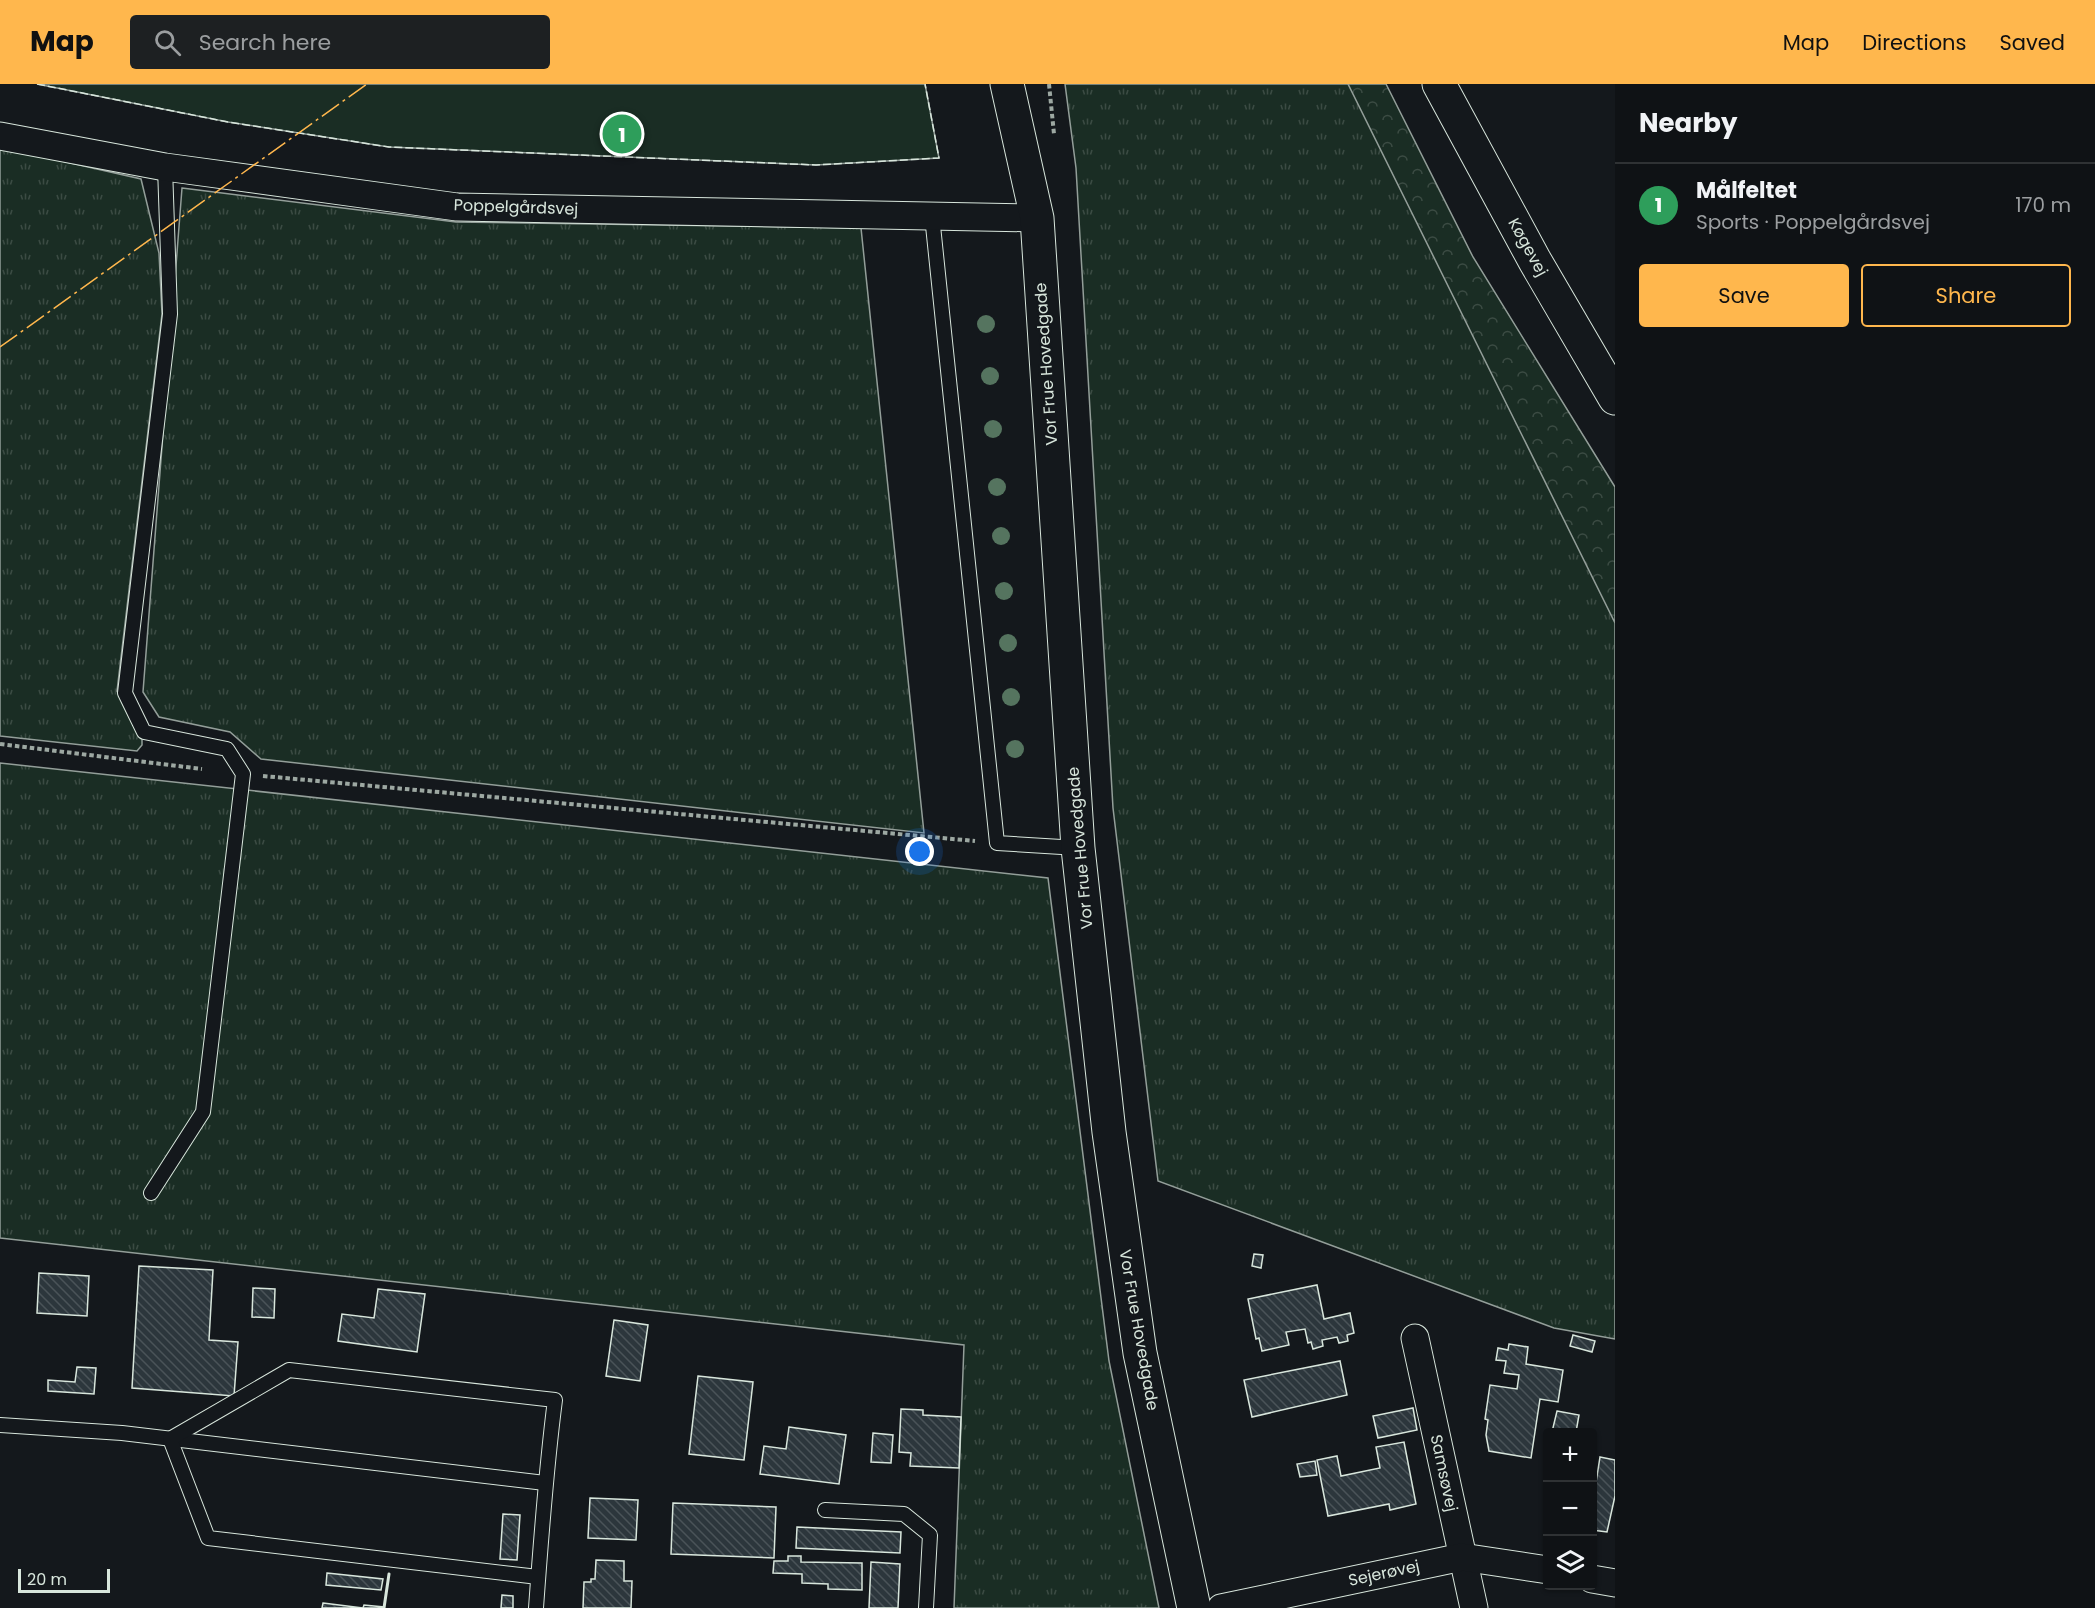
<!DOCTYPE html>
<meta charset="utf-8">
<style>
body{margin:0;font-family:Poppins,sans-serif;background:#1d2022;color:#f1f3f6}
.controls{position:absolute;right:18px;bottom:18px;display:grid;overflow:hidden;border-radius:6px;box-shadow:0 2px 4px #0004}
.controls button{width:54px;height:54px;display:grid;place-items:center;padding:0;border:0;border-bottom:2px solid #2f3234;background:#0f1215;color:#f1f3f6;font:30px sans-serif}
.scale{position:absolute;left:18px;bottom:15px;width:92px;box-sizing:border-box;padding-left:6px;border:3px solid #d8e6dc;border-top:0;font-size:16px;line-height:21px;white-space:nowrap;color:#d8e6dc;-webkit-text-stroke:4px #14181c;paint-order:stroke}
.you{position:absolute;left:920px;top:768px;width:21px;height:21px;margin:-15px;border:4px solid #fff;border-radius:50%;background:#1a73e8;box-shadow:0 0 0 9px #1a73e833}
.badge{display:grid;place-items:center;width:39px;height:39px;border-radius:50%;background:#ffb74d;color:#fff;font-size:20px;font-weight:700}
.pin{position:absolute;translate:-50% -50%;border:3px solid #fff;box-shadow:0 2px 6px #0006}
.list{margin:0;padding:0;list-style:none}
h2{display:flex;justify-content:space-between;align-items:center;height:78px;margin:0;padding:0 24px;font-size:26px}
h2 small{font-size:20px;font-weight:400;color:#9b9ea0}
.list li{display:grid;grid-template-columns:39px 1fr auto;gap:18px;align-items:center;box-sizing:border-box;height:84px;padding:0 24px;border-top:2px solid #2f3234}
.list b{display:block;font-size:22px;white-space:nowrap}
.list p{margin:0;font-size:20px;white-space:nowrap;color:#9b9ea0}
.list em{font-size:20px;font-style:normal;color:#9b9ea0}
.actions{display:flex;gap:12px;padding:18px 24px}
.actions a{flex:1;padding:14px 0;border:2px solid #ffb74d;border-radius:6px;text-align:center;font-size:21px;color:#ffb74d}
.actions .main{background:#ffb74d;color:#111}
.icon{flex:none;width:33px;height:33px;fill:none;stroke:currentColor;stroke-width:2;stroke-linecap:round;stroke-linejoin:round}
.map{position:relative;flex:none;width:1615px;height:1524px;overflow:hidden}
header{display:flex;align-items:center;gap:36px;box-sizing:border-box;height:84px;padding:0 30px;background:#ffb74d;color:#111}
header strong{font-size:28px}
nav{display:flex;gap:33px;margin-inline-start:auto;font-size:21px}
.search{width:420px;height:54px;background:#1d2022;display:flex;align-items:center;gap:15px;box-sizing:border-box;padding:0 21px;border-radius:6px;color:#9b9ea0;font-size:22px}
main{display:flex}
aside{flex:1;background:#0f1215}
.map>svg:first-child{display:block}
.grass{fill:url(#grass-tufts);stroke:#939e99;stroke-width:1.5}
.forest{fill:url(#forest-crowns);stroke:#939e99;stroke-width:1.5}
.pitch{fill:#1a2d24;stroke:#939e99;stroke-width:1.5}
.building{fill:url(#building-back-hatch);stroke:#d8e6dc;stroke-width:1.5}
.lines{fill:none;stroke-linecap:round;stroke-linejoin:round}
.lane-casing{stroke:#d8e6dc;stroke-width:16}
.street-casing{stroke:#d8e6dc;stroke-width:29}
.secondary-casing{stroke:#d8e6dc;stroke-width:35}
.primary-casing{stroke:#d8e6dc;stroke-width:35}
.path{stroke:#9da8a2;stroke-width:4;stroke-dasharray:4.5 3;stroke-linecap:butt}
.lane{stroke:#14181c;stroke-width:14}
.street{stroke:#14181c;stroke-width:27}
.secondary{stroke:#14181c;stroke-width:33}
.primary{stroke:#14181c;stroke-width:33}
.fence{stroke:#d8e6dc;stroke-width:1.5;stroke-dasharray:8 3;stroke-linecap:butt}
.wall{stroke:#d8e6dc;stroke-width:3}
.power{stroke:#ffb74d;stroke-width:1.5;stroke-dasharray:21 4.5 3 4.5;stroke-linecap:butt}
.tree{fill:#55745f}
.labels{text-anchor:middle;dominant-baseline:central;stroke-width:4.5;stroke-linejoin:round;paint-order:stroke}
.street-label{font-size:16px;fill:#d8e6dc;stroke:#14181c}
</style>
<header>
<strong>Map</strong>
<div class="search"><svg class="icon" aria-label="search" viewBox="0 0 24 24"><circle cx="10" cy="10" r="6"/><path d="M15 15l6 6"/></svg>Search here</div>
<nav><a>Map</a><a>Directions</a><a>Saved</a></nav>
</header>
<main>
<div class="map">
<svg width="1615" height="1524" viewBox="0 0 1615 1524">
<defs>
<pattern id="grass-tufts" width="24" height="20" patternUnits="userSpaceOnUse" patternTransform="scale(1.5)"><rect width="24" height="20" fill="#1a2d24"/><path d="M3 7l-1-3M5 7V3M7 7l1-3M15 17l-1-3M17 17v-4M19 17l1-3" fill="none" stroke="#3b4b43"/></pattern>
<pattern id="forest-crowns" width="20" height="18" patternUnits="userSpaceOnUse" patternTransform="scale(1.5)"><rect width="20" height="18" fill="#1a2d24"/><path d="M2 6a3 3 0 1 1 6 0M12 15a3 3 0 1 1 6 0" fill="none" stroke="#3b4b43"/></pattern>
<pattern id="building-back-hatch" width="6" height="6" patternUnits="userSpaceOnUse" patternTransform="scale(1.5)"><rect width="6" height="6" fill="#2c363c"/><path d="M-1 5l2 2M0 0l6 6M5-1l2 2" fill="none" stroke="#4a5358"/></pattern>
</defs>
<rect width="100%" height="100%" fill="#14181c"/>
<g class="grass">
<path d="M1065,0H1350L1615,530V1255L1554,1244L1158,1097L1113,724L1076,84Z"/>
<path d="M0,63L141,95L159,169L162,230L117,607L142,655V661L137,667L0,652Z"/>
<path d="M182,104L456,138L861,144L924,749L261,675L230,648L159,633L143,608Z"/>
<path d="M0,679L1048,794L1109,1277L1159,1524H954L964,1261L0,1154Z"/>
</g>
<path class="forest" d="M1348,0H1386L1473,173L1615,403V539Z"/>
<path class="pitch" d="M37,0H925L939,74L816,81L389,63L228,38Z"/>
<g class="building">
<path d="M1254,1170L1263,1171L1261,1184L1252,1182Z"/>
<path d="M139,1182L213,1186L209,1256L238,1258L234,1312L132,1304Z"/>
<path d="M39,1189L89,1192L87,1232L37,1229Z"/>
<path d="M1317,1201L1324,1235L1350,1229L1354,1249L1347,1251L1348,1257L1339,1259L1337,1253L1322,1256L1323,1262L1313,1265L1311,1258L1308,1259L1305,1245L1286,1248L1289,1261L1262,1267L1259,1254L1256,1255L1248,1215Z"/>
<path d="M253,1204L275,1205L274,1234L252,1233Z"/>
<path d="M378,1205L425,1210L417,1268L338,1257L342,1230L374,1234Z"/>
<path d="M614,1236L648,1241L640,1297L606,1292Z"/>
<path d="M1573,1251L1595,1257L1592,1268L1570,1262Z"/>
<path d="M1509,1260L1528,1263L1526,1280L1563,1286L1558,1318L1540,1315L1531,1374L1489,1367L1486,1351L1488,1336L1485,1335L1490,1301L1517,1305L1519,1291L1504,1289L1506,1277L1496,1276L1498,1264L1508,1266Z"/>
<path d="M1340,1277L1347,1311L1252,1333L1244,1296Z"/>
<path d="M77,1283L96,1284L94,1310L48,1307V1296L75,1298Z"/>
<path d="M698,1292L753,1298L744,1376L689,1370Z"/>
<path d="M1413,1324L1417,1346L1378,1354L1373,1332Z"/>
<path d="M901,1325L923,1326V1331L961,1333L959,1384L910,1382L911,1369L899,1368Z"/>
<path d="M1557,1327L1579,1331L1576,1348H1552Z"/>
<path d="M789,1343L846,1351L839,1400L760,1390L764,1362L786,1365Z"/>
<path d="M873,1349L893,1351L891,1379L871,1378Z"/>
<path d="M1404,1358L1416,1420L1390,1426L1389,1420L1328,1432L1317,1376L1337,1372L1341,1392L1380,1384L1376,1363Z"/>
<path d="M1600,1373L1615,1376V1412L1607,1448L1592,1446V1404L1595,1405Z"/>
<path d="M1315,1377L1317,1391L1300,1393L1297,1380Z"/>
<path d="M590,1414L638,1416L636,1456L588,1454Z"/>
<path d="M673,1419L776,1423L774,1474L671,1470Z"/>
<path d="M503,1430L520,1431L517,1476L500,1475Z"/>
<path d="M797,1443L901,1448L900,1469L796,1464Z"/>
<path d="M788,1472H801V1478L862,1479V1506L828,1505V1500L802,1499V1490L773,1489L774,1477H788Z"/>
<path d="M596,1476L624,1477V1497H632L631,1524H583L584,1498H591V1495H595Z"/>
<path d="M871,1478L900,1480L898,1524H869Z"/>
<path d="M327,1489L383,1495L381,1506L326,1501Z"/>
<path d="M502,1511L513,1512V1524H501Z"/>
<path d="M323,1519L363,1524L364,1521L384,1523V1524H322Z"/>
</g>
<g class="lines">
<defs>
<g id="lane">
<path d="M932,132L997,759L1078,764"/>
<path d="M151,1109L203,1028L243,690L227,665L144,648L125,609L170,230L165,83"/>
<path d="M0,1341L122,1349L545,1399"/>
<path d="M825,1426L904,1430L930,1451L926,1524"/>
<path d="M536,1524C541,1454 546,1385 555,1316L289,1286L170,1355L208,1454L538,1493"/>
</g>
<g id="street">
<path d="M0,52L165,83L457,123L1037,134"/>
<path d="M1415,1254L1474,1524"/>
<path d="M1592,1495L1615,1499"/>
<path d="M1221,1524L1462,1473L1548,1486"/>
</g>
<path id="secondary" d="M1007,0L1037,134L1078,764L1109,1048L1140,1269L1194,1524"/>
<path id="primary" d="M1439,0L1535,177L1615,314"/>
</defs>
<use href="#lane" class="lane-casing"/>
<use href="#street" class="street-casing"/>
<use href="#secondary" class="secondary-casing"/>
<use href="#primary" class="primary-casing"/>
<g class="path">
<path d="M1049,0L1054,50"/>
<path d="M0,660L202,685"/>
<path d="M263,692L975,757"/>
</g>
<use href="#lane" class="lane"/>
<use href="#street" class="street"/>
<use href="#secondary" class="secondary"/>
<use href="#primary" class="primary"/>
<path class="fence" d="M37,0L228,38L389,63L816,81L939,74L925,0"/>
<path class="wall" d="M384,1524L389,1490"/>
<path class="power" d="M0,263L367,0"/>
</g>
<g class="tree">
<circle cx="986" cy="240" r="9"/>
<circle cx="990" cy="292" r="9"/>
<circle cx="993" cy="345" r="9"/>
<circle cx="997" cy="403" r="9"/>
<circle cx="1001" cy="452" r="9"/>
<circle cx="1004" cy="507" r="9"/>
<circle cx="1008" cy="559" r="9"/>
<circle cx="1011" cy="613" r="9"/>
<circle cx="1015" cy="665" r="9"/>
</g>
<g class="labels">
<g class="street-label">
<text transform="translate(516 123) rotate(2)">Poppelgårdsvej</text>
<text transform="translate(1528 163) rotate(61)">Køgevej</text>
<text transform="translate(1046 280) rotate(-94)">Vor Frue Hovedgade</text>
<text transform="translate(1080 764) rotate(-95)">Vor Frue Hovedgade</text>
<text transform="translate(1139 1246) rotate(80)">Vor Frue Hovedgade</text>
<text transform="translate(1444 1389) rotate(78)">Samsøvej</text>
<text transform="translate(1384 1489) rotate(-12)">Sejerøvej</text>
</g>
</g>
</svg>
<div class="controls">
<button>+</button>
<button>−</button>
<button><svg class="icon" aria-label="layers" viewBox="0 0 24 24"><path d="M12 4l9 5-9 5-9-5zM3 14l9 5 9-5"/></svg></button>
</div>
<div class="scale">20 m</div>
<div class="you"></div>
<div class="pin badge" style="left:622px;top:50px;background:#2e9e5b">1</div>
</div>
<aside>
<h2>Nearby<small></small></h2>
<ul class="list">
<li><span class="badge" style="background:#2e9e5b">1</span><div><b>Målfeltet</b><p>Sports · Poppelgårdsvej</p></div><em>170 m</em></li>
</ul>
<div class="actions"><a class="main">Save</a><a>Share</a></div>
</aside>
</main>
